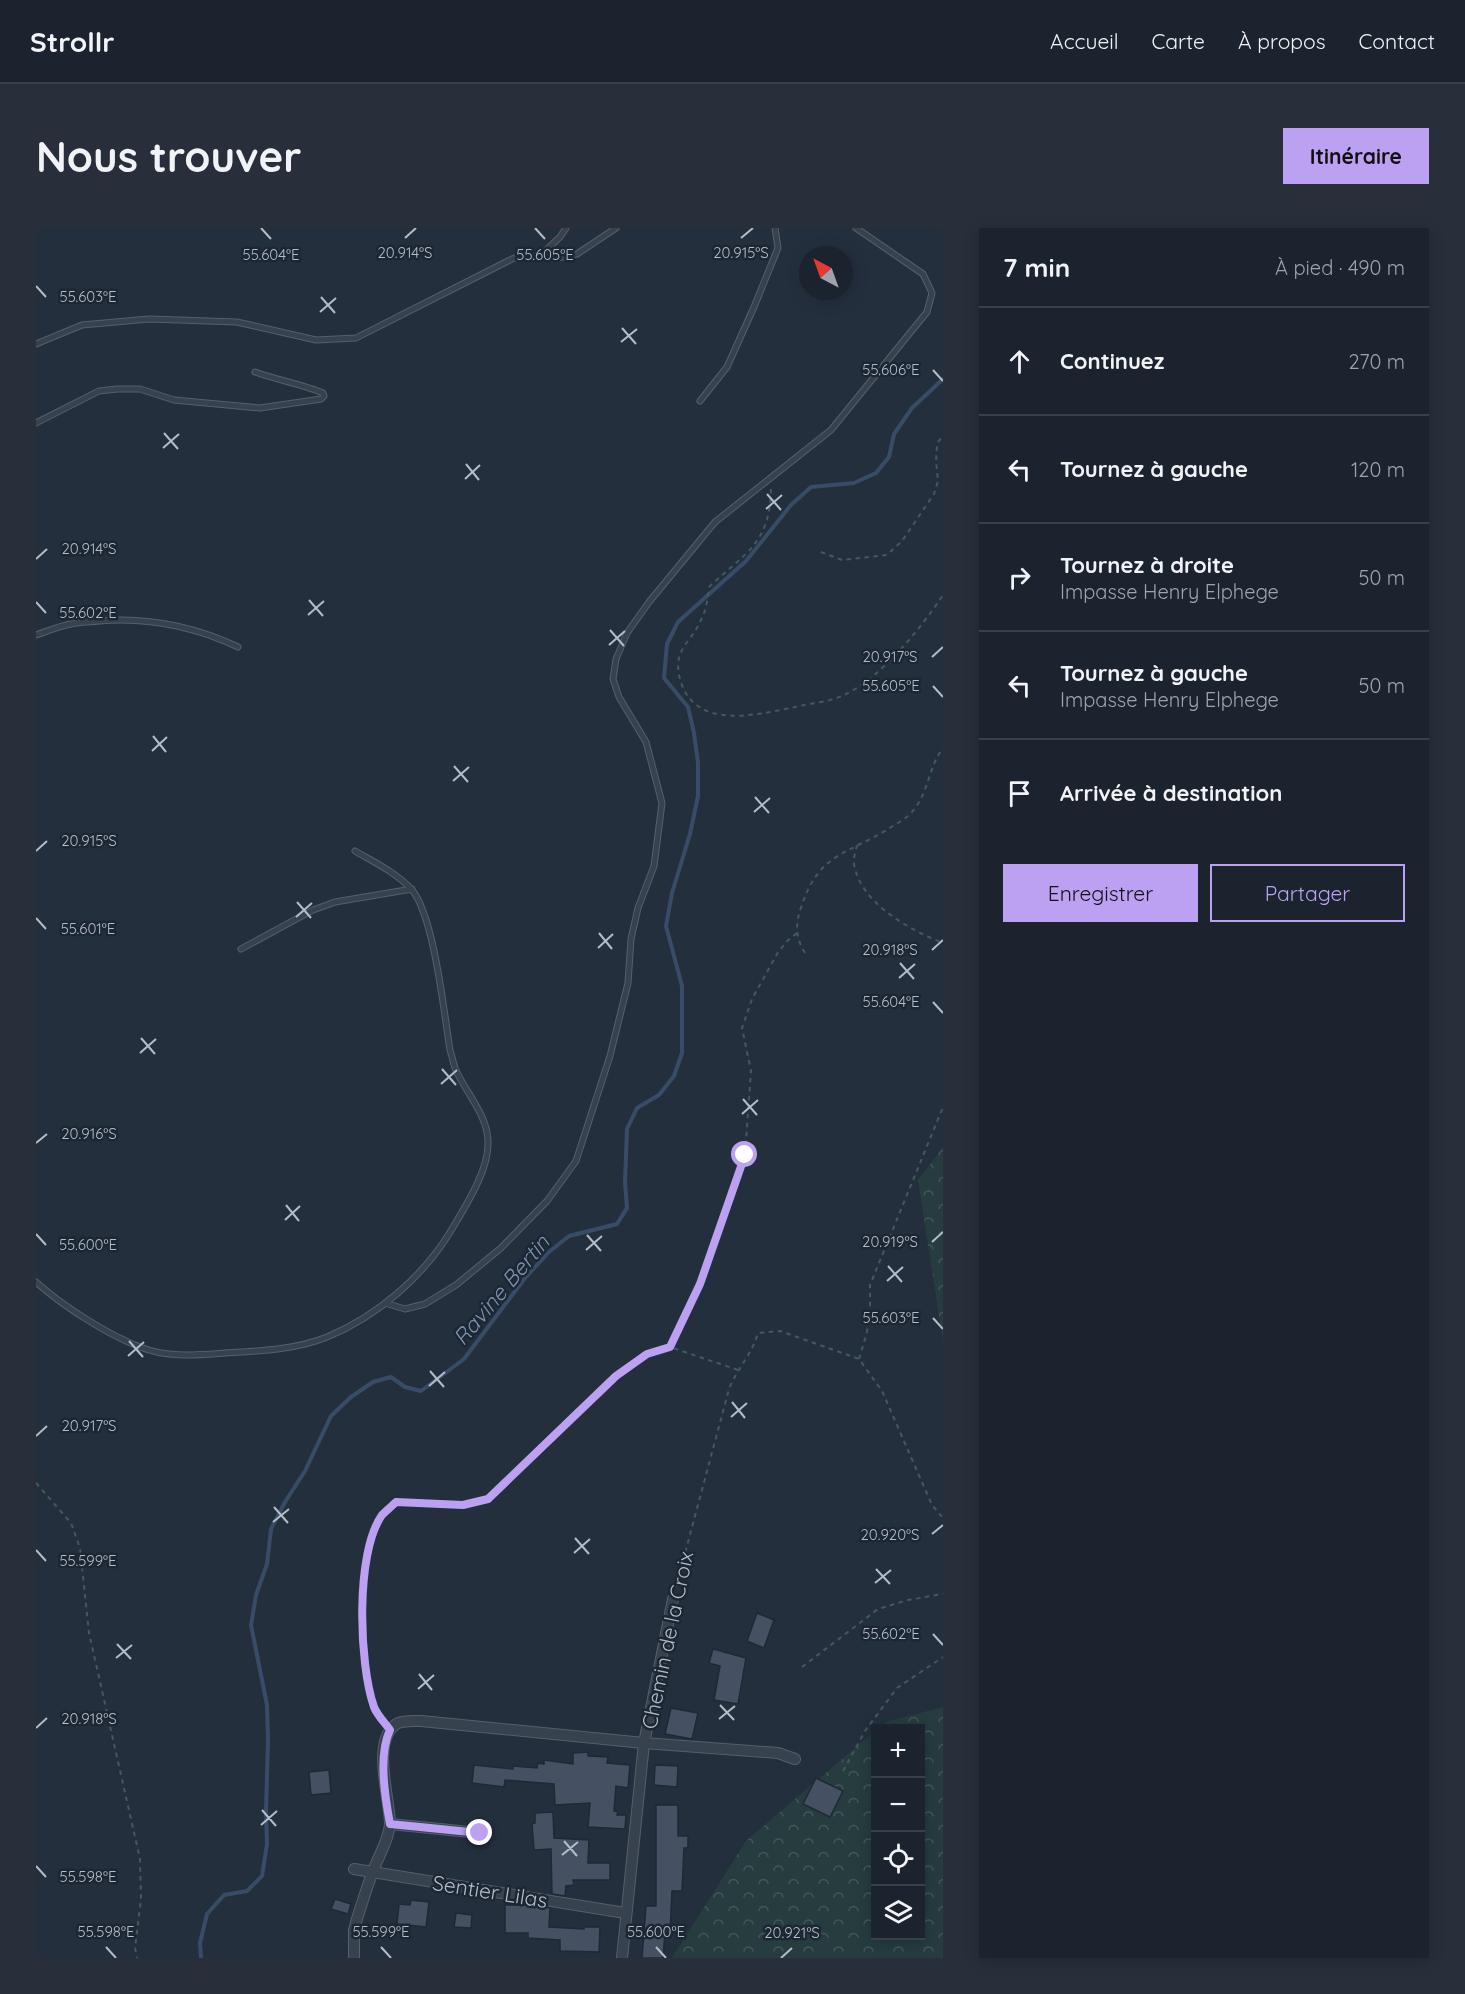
<!DOCTYPE html>
<html lang="fr">
<meta charset="utf-8">
<style>
body{margin:0;font-family:Quicksand,sans-serif;background:#282f3a;color:#f1f3f6}
.controls{position:absolute;right:18px;bottom:18px;display:grid;overflow:hidden;border-radius:0px;box-shadow:0 3px 15px #0003}
.controls button{width:54px;height:54px;display:grid;place-items:center;padding:0;border:0;border-bottom:2px solid #39404a;background:#1b232e;color:#f1f3f6;font:30px sans-serif}
.compass{position:absolute;left:763px;top:18px;width:54px;height:54px;border-radius:50%;background:#1b232e;box-shadow:0 3px 15px #0003;rotate:319deg}
.stop{position:absolute;width:18px;height:18px;margin:-14px;border:4px solid #bca0f2;border-radius:50%;background:#fff}
.stop.end{background:#bca0f2;border-color:#fff;box-shadow:0 2px 6px #0008}
.list{margin:0;padding:0;list-style:none}
h2{display:flex;justify-content:space-between;align-items:center;height:78px;margin:0;padding:0 24px;font-size:26px}
h2 small{font-size:20px;font-weight:400;color:#a0a4aa}
.list li{display:grid;grid-template-columns:39px 1fr auto;gap:18px;align-items:center;box-sizing:border-box;height:108px;padding:0 24px;border-top:2px solid #39404a}
.list b{display:block;font-size:22px;white-space:nowrap}
.list p{margin:0;font-size:20px;white-space:nowrap;color:#a0a4aa}
.list em{font-size:20px;font-style:normal;color:#a0a4aa}
.actions{display:flex;gap:12px;padding:18px 24px}
.actions a{flex:1;padding:14px 0;border:2px solid #bca0f2;border-radius:0px;text-align:center;font-size:21px;color:#bca0f2}
.actions .main{background:#bca0f2;color:#111}
.icon{flex:none;width:33px;height:33px;fill:none;stroke:currentColor;stroke-width:2;stroke-linecap:round;stroke-linejoin:round}
.map{position:relative;flex:none;width:907px;height:1730px;overflow:hidden;border-radius:0px}
header{display:flex;align-items:center;gap:36px;box-sizing:border-box;height:84px;padding:0 30px;background:#1b232e;border-bottom:2px solid #39404a}
header strong{font-size:28px}
nav{display:flex;gap:33px;margin-inline-start:auto;font-size:21px}
.intro{display:flex;align-items:center;justify-content:space-between;box-sizing:border-box;height:144px;padding:0 36px}
h1{margin:0;font-size:42px}
.button{padding:15px 27px;border-radius:0px;background:#bca0f2;color:#111;font-size:21px;font-weight:700}
main{display:flex;gap:36px;padding:0 36px}
aside{flex:1;background:#1b232e;border-radius:0px;box-shadow:0 3px 15px #0003}
.map>svg:first-child{display:block}
.forest{fill:url(#forest-crowns)}
.lines{fill:none;stroke-linecap:round;stroke-linejoin:round}
.stream{stroke:#394c67;stroke-width:4}
.building{fill:#455162;stroke:#1f2835;stroke-width:1.5}
.service-casing{stroke:#565f6c;stroke-width:7}
.minor-casing{stroke:#565f6c;stroke-width:12}
.path{stroke:#44595c;stroke-width:2;stroke-dasharray:4.5 4.5;stroke-linecap:butt}
.service{stroke:#38414e;stroke-width:5}
.minor{stroke:#38414e;stroke-width:10}
.route{stroke:#bca0f2;stroke-width:8}
.ticks{fill:none;stroke:#b4bcc9;stroke-width:2}
.labels{text-anchor:middle;dominant-baseline:central;stroke-width:5;stroke-linejoin:round;paint-order:stroke}
.street-label{font-size:21px;fill:#b4bcc9;stroke:#1d2633}
.water-label{font-size:22px;font-style:italic;fill:#7c92b1;stroke:#1d2633}
.ticks-label{font-size:15px;text-anchor:middle;fill:#b4bcc9;stroke:#1d2633;stroke-width:5;stroke-linejoin:round;paint-order:stroke}
</style>
<header>
<strong>Strollr</strong>
<nav><a>Accueil</a><a>Carte</a><a>À propos</a><a>Contact</a></nav>
</header>
<div class="intro"><h1>Nous trouver</h1><a class="button">Itinéraire</a></div>
<main>
<div class="map">
<svg width="907" height="1730" viewBox="0 0 907 1730">
<defs>
<pattern id="forest-crowns" width="20" height="18" patternUnits="userSpaceOnUse" patternTransform="scale(1.5)"><rect width="20" height="18" fill="#263c3f"/><path d="M2 6a3 3 0 1 1 6 0M12 15a3 3 0 1 1 6 0" fill="none" stroke="#435659"/></pattern>
</defs>
<rect width="100%" height="100%" fill="#242f3e"/>
<g class="forest">
<path d="M907,919V1113L882,952Z"/>
<path d="M907,1479V1730H636L710,1613L839,1503L840,1708H884V1500H842L850,1494Z"/>
</g>
<g class="lines">
<path class="stream" d="M165,1730L164,1715L171,1686L188,1667L211,1663L226,1648L231,1616L230,1583L232,1512L231,1477L215,1397L220,1367L231,1336L235,1301L249,1274L269,1243L295,1188L315,1169L337,1154L355,1149L369,1159L385,1163L428,1131L489,1050L513,1024L533,1008L581,996L591,980L589,954L591,901L601,880L623,867L638,848L646,825V758L630,698L636,665L654,606L662,568V535L658,505L652,479L628,450L631,416L642,394L710,333L755,277L775,259L818,255L840,245L853,229L858,206L876,180L907,151"/>
</g>
<g class="building">
<path d="M721,1385L738,1392L728,1420L711,1413Z"/>
<path d="M677,1421L710,1430L702,1476L678,1472L684,1438L673,1435Z"/>
<path d="M635,1480L662,1485L656,1511L629,1506Z"/>
<path d="M552,1524V1528L572,1529L571,1535L594,1537L592,1560L580,1558L578,1583L582,1584L581,1587H590L589,1601L552,1599L554,1575L519,1577L518,1556L469,1552L468,1559L436,1555L438,1537L477,1541V1538L501,1540L502,1535L508,1536V1532L537,1536V1525Z"/>
<path d="M619,1537L642,1538L641,1559L618,1557Z"/>
<path d="M293,1542L295,1565L275,1567L273,1544Z"/>
<path d="M780,1550L807,1563L794,1589L767,1576Z"/>
<path d="M620,1577H642V1608H652V1620H648L646,1663H636L634,1706L629,1705L627,1730H606L610,1678H620Z"/>
<path d="M517,1584L518,1610L553,1612L552,1635H574V1652H537L538,1657L530,1658L529,1668L516,1666L515,1621L498,1622L496,1596L499,1595V1585Z"/>
<path d="M299,1671L315,1676L312,1686L295,1681Z"/>
<path d="M375,1672L393,1674L390,1699L361,1696L363,1676L374,1677Z"/>
<path d="M469,1677H490L514,1680L513,1699L548,1701V1699H564L563,1724L524,1723V1712L492,1710V1705H469Z"/>
<path d="M420,1685L436,1687L435,1700L418,1699Z"/>
</g>
<g class="lines">
<defs>
<g id="service">
<path d="M504,28L524,9L530,0"/>
<path d="M0,116L46,97L113,91L201,94L280,112L320,110L478,30L504,28L521,30L541,26L580,0"/>
<path d="M664,173L691,139L718,79L742,20L739,0"/>
<path d="M0,195L63,163L81,161H104L138,172L224,180L285,171L288,168L287,165C265,156 241,152 219,144"/>
<path d="M0,407C12,403 23,398 35,396C44,394 54,394 63,393C112,389 157,398 202,419"/>
<path d="M205,721L277,682L299,674L376,661"/>
<path d="M0,1054C27,1078 70,1106 104,1119C131,1130 160,1127 189,1125C223,1123 259,1122 291,1109C342,1088 388,1048 416,1001C430,977 453,942 452,914C452,887 429,864 419,840C417,834 416,828 414,822C408,785 398,688 376,662C361,645 338,634 319,623"/>
<path d="M349,1075L369,1081L389,1076L420,1057L465,1020L511,973L540,933L574,828L592,755L595,711L602,680L618,638L626,575L610,514L583,469L577,451L580,431L591,405L613,374L679,294L795,202L891,84L896,65L887,46L820,0"/>
</g>
<g id="minor">
<path d="M354,1596L444,1605"/>
<path d="M318,1641L589,1685"/>
<path d="M318,1730V1702L321,1691C326,1675 331,1659 337,1643C342,1629 353,1612 354,1596C354,1571 334,1510 362,1495C369,1492 377,1493 385,1493L608,1515L742,1525L759,1531"/>
<path d="M586,1730L608,1515L637,1371"/>
</g>
</defs>
<use href="#service" class="service-casing"/>
<use href="#minor" class="minor-casing"/>
<g class="path">
<path d="M735,261C734,316 709,325 673,359C672,371 670,383 664,394C655,414 638,421 643,447C655,504 719,487 759,479C775,475 794,474 808,467C845,450 885,400 907,367"/>
<path d="M785,324L806,332L851,327L866,313L898,266L902,253L900,233L901,216L907,207"/>
<path d="M821,617C820,623 817,630 818,636C824,675 874,702 907,715"/>
<path d="M769,725C759,709 759,695 766,677C783,625 812,626 852,601C860,596 868,592 875,585C893,566 892,539 907,520"/>
<path d="M823,1131L831,1104L834,1077V1057L907,879"/>
<path d="M702,1142L634,1119L664,1056L709,927L715,843L706,800L716,771L741,726L750,714L761,705"/>
<path d="M0,1255L35,1295L44,1320L53,1405L104,1631L105,1671L99,1720L101,1730"/>
<path d="M640,1359L693,1161C701,1141 716,1126 722,1105L744,1103L823,1131L846,1163L896,1277L907,1290"/>
<path d="M766,1439L842,1381L872,1372L907,1366"/>
<path d="M347,1492C344,1489 340,1485 338,1481C334,1472 334,1460 332,1450C324,1405 321,1347 338,1304C343,1291 350,1283 360,1274L427,1277L452,1271L580,1148L611,1126L634,1119"/>
<path d="M807,1543L829,1503L861,1460L907,1429"/>
</g>
<use href="#service" class="service"/>
<use href="#minor" class="minor"/>
</g>
<g class="lines">
<path class="route" d="M444,1605L354,1596C349,1569 342,1527 354,1502C349,1495 341,1487 338,1479C323,1436 319,1325 346,1287C350,1283 356,1278 360,1274L427,1277L452,1271L580,1148L611,1126L634,1119L664,1056L709,927"/>
</g>
<path class="ticks" d="M225,0L235,11M499,0L509,11M369,10L380,0M705,10L717,0M0,58L10,69M285,69L299,85M284,84L300,70M586,100L600,116M585,114L601,101M897,142L907,153M128,205L142,221M127,220L143,206M430,236L443,252M429,251L444,237M731,266L745,282M730,281L746,267M0,331L11,321M273,372L287,388M0,374L10,385M272,387L288,373M574,402L588,418M573,417L589,403M896,429L907,419M897,458L907,469M117,508L130,524M116,523L131,509M418,538L432,554M417,553L433,539M719,569L733,585M718,584L734,570M0,623L11,613M261,674L275,690M260,689L276,675M0,690L10,701M563,705L576,721M562,720L577,706M896,722L907,712M864,735L878,751M863,750L879,736M897,774L907,785M105,810L119,826M104,825L120,811M406,841L420,857M405,856L421,842M707,871L721,887M706,886L722,872M0,915L11,906M250,977L263,993M249,992L264,978M0,1006L10,1017M551,1007L565,1023M896,1014L907,1004M550,1022L566,1008M852,1038L866,1054M851,1053L867,1039M897,1090L907,1101M93,1113L107,1129M92,1128L108,1114M394,1143L408,1159M393,1158L409,1144M696,1174L709,1190M695,1189L711,1175M0,1208L11,1198M238,1279L252,1295M237,1294L253,1281M896,1306L907,1297M539,1310L553,1326M0,1322L10,1333M538,1325L554,1311M840,1341L854,1356M839,1355L855,1342M897,1406L907,1417M81,1416L95,1431M80,1430L96,1417M383,1446L396,1462M382,1461L398,1447M684,1477L698,1492M683,1491L699,1478M0,1500L11,1490M226,1582L240,1598M225,1597L241,1583M528,1613L541,1628M526,1627L542,1614M0,1638L10,1649M70,1719L80,1730M345,1719L355,1730M620,1719L630,1730M745,1730L756,1720"/>
<g class="labels">
<g class="street-label">
<text transform="translate(631 1412) rotate(-78)">Chemin de la Croix</text>
<text transform="translate(454 1663) rotate(9)">Sentier Lilas</text>
</g>
<g class="water-label">
<text transform="translate(465 1062) rotate(-50)">Ravine Bertin</text>
</g>
</g>
<g class="ticks-label">
<text x="369" y="30">20.914°S</text>
<text x="705" y="30">20.915°S</text>
<text x="235" y="32">55.604°E</text>
<text x="509" y="32">55.605°E</text>
<text x="52" y="74">55.603°E</text>
<text x="855" y="147">55.606°E</text>
<text x="53" y="326">20.914°S</text>
<text x="52" y="390">55.602°E</text>
<text x="854" y="434">20.917°S</text>
<text x="855" y="463">55.605°E</text>
<text x="53" y="618">20.915°S</text>
<text x="52" y="706">55.601°E</text>
<text x="854" y="727">20.918°S</text>
<text x="855" y="779">55.604°E</text>
<text x="53" y="911">20.916°S</text>
<text x="854" y="1019">20.919°S</text>
<text x="52" y="1022">55.600°E</text>
<text x="855" y="1095">55.603°E</text>
<text x="53" y="1203">20.917°S</text>
<text x="854" y="1312">20.920°S</text>
<text x="52" y="1338">55.599°E</text>
<text x="855" y="1411">55.602°E</text>
<text x="53" y="1496">20.918°S</text>
<text x="52" y="1654">55.598°E</text>
<text x="70" y="1709">55.598°E</text>
<text x="345" y="1709">55.599°E</text>
<text x="620" y="1709">55.600°E</text>
<text x="756" y="1710">20.921°S</text>
</g>
</svg>
<div class="controls">
<button>+</button>
<button>−</button>
<button><svg class="icon" aria-label="locate" viewBox="0 0 24 24"><circle cx="12" cy="12" r="6"/><path d="M12 2v4M12 18v4M2 12h4M18 12h4"/></svg></button>
<button><svg class="icon" aria-label="layers" viewBox="0 0 24 24"><path d="M12 4l9 5-9 5-9-5zM3 14l9 5 9-5"/></svg></button>
</div>
<svg class="compass" viewBox="-18 -18 36 36"><path d="M0-13l5 13h-10z" fill="#e53935"/><path d="M0 13l5-13h-10z" fill="#a0a4aa"/></svg>
<div class="stop" style="left:709px;top:927px"></div>
<div class="stop end" style="left:444px;top:1605px"></div>
</div>
<aside>
<h2>7 min<small>À pied · 490 m</small></h2>
<ul class="list">
<li><svg class="icon" aria-label="ahead" viewBox="0 0 24 24"><path d="M12 20V5M6 11l6-6 6 6"/></svg><div><b>Continuez</b></div><em>270 m</em></li>
<li><svg class="icon" aria-label="left" viewBox="0 0 24 24"><path d="M17 20v-9H6M10 6l-5 5 5 5"/></svg><div><b>Tournez à gauche</b></div><em>120 m</em></li>
<li><svg class="icon" aria-label="right" viewBox="0 0 24 24"><path d="M7 20v-9h11M14 6l5 5-5 5"/></svg><div><b>Tournez à droite</b><p>Impasse Henry Elphege</p></div><em>50 m</em></li>
<li><svg class="icon" aria-label="left" viewBox="0 0 24 24"><path d="M17 20v-9H6M10 6l-5 5 5 5"/></svg><div><b>Tournez à gauche</b><p>Impasse Henry Elphege</p></div><em>50 m</em></li>
<li><svg class="icon" aria-label="arrive" viewBox="0 0 24 24"><path d="M6 21V4h12l-3 4 3 4H6"/></svg><div><b>Arrivée à destination</b></div></li>
</ul>
<div class="actions"><a class="main">Enregistrer</a><a>Partager</a></div>
</aside>
</main>
